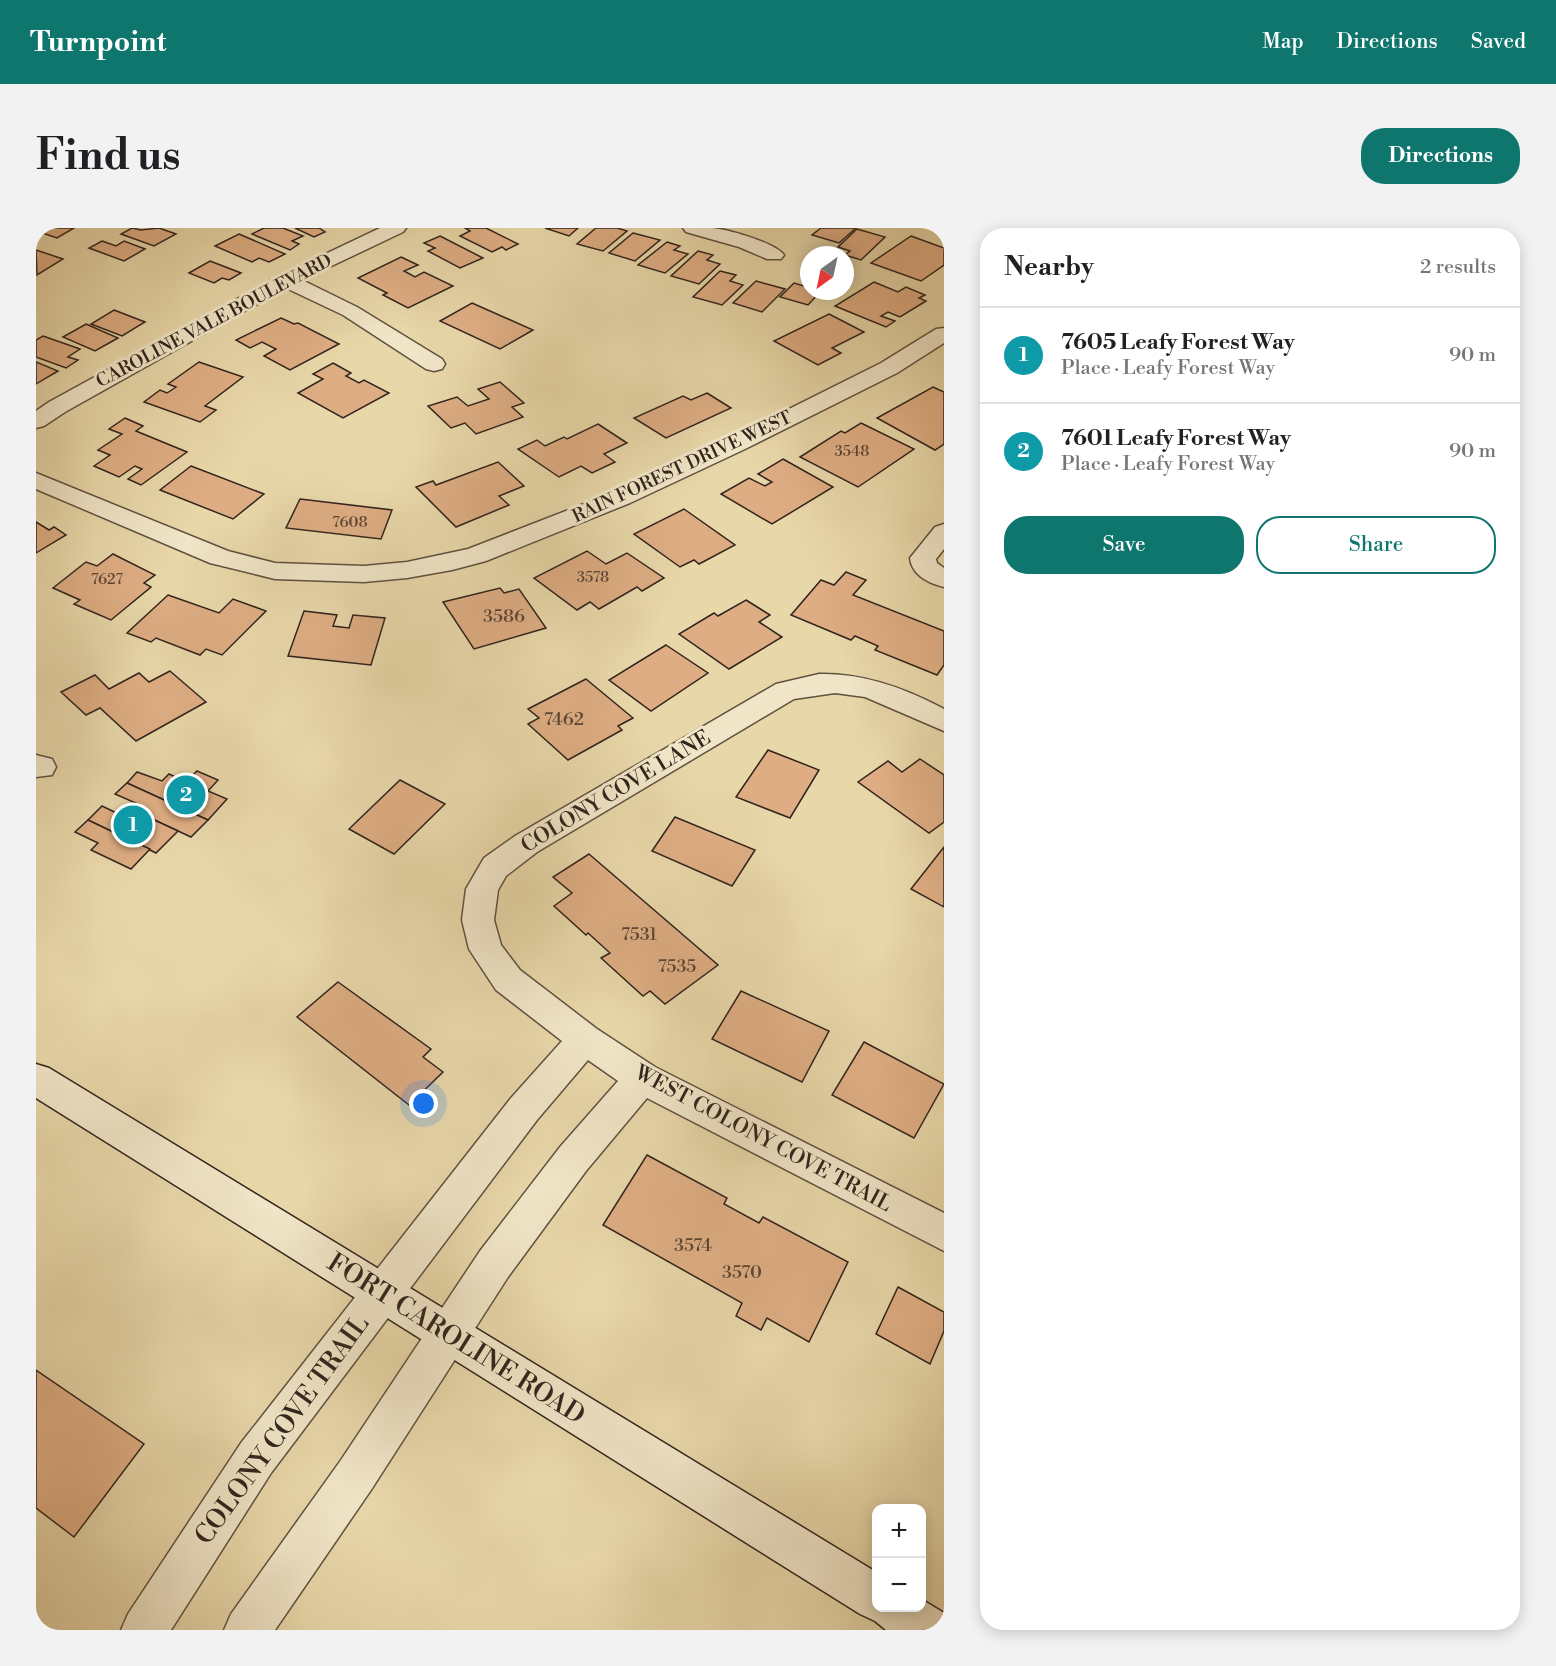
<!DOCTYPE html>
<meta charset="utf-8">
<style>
body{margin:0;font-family:"Libre Bodoni",serif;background:#f2f2f2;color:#202124}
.controls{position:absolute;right:18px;bottom:18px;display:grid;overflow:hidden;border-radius:12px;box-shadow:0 3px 15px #0003}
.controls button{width:54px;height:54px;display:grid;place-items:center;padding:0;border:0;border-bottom:2px solid #e0e0e0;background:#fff;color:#202124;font:30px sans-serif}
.compass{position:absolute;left:764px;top:18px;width:54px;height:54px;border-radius:50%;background:#fff;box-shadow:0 3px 15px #0003;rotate:213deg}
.you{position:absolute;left:388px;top:876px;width:21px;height:21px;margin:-15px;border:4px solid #fff;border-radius:50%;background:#1a73e8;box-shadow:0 0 0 9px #1a73e833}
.badge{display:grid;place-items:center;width:39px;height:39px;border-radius:50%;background:#0f766e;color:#fff;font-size:20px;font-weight:700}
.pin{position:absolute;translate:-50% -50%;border:3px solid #fff;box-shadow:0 2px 6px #0006}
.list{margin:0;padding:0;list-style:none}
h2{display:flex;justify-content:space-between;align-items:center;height:78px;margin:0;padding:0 24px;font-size:26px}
h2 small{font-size:20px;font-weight:400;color:#757577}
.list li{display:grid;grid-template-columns:39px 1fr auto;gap:18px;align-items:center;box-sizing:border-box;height:96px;padding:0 24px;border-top:2px solid #e0e0e0}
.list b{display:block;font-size:22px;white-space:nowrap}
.list p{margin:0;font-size:20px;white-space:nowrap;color:#757577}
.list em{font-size:20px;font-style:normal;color:#757577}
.actions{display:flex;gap:12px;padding:18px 24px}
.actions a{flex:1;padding:14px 0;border:2px solid #0f766e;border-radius:24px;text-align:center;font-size:21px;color:#0f766e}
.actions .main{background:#0f766e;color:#fff}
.map{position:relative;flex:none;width:908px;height:1402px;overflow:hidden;border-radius:24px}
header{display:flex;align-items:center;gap:36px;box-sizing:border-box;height:84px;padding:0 30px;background:#0f766e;color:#fff}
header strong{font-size:28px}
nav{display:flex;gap:33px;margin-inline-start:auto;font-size:21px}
.intro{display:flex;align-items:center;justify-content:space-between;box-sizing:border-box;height:144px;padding:0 36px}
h1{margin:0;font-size:42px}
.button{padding:15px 27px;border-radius:24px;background:#0f766e;color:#fff;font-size:21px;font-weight:700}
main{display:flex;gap:36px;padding:0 36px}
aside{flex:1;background:#fff;border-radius:24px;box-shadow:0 3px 15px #0003}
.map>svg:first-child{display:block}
.building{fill:#dead83;stroke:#31241d;stroke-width:1.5}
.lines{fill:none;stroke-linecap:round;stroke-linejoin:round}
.street-casing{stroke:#5f5140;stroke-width:3}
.secondary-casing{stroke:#31241d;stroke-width:3}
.street{fill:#f0e5c7;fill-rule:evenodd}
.secondary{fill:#f0e5c7;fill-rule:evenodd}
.labels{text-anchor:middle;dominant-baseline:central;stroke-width:6;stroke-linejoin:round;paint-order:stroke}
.far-number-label{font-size:15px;fill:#5c4636}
.far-street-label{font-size:18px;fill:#31241d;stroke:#f0e5c7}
.number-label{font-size:18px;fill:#5c4636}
.street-label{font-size:21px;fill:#31241d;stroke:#f0e5c7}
.near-street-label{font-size:26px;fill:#31241d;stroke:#f0e5c7}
</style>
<header>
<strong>Turnpoint</strong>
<nav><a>Map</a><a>Directions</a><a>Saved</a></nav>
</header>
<div class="intro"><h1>Find us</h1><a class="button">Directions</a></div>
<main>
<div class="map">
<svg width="908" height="1402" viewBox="0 0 908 1402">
<rect width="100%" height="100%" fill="#e8d7a9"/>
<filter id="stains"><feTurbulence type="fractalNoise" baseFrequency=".00333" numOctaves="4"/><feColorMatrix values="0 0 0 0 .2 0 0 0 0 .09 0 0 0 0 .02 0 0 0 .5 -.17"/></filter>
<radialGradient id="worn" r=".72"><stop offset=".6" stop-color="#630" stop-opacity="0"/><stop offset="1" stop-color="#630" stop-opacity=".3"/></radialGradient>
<g class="building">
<path d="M2,0H38L21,10L0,3Z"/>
<path d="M96,0L105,2L123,0L140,6L118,18L85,6Z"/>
<path d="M228,0H247L267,8L256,13L263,16L254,22L216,6Z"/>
<path d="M259,0H283L289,4L278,9Z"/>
<path d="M429,0H450L482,16L470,22L466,19L456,24L424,8L434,3Z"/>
<path d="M509,0H542L533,8Z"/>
<path d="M560,0H581L591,3L567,23L541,16Z"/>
<path d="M785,0H820L803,15L776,7Z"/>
<path d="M821,1L849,9L825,32L809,27L814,23L802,19Z"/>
<path d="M597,5L624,12L599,33L573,25Z"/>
<path d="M203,6L249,26L233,34L223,30L216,34L179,18Z"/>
<path d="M404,8L447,30L424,40L392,23L399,20L388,15Z"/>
<path d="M875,8L908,20V37L885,53L835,35Z"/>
<path d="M66,13L80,18L88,13L109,21L88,33L53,20Z"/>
<path d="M631,14L644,18L638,22L652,26L629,45L602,37Z"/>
<path d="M0,22L27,31L1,47Z"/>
<path d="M662,23L677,27L671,32L684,36L663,56L635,48Z"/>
<path d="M365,29L382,37L368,43L379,49L388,44L417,58L372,80L347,67L351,65L322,50Z"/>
<path d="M174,33L205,45L193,52L186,50L178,55L153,45Z"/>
<path d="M684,43L700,47L694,53L707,57L686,77L657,69Z"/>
<path d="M720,53L749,61L726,84L697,75Z"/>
<path d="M772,54L773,63H785L772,77L744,69L758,55L768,58Z"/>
<path d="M838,54L862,64L870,59L889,67L883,70L890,73L864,89L852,84L845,88L859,93L850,99L799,78Z"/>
<path d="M436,75L497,102L464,121L404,93Z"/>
<path d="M78,82L109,94L86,108L55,96Z"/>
<path d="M793,86L828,104L796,120L805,125L782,137L738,113Z"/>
<path d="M245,90L258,96L262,95L303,116L254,142L228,128L240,121L226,114L214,120L200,112Z"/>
<path d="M50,96L82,110L59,123L27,109Z"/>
<path d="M7,108L44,121L32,129L42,132L30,140L0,129V112Z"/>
<path d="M0,134L22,143L0,156Z"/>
<path d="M163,134L207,149L169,178L180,182L164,194L108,174L124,162L131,165L140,159L132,156Z"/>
<path d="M297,135L315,145L310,148L323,155L328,152L353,165L307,190L262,165L287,151L277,146Z"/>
<path d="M464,154L488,175L476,179L487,189L440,206L429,195L415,200L392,178L421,169L432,178L453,171L442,161Z"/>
<path d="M897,159L908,164V216L899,222L841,190Z"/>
<path d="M671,165L695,180L630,210L598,190L647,168L655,172Z"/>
<path d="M89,190L107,198L100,203L151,224L105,257L92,251L106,241L99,238L83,249L58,238L74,227L62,222L86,206L73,201Z"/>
<path d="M825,195L878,221L822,259L764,229L805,203L809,205Z"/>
<path d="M562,196L591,215L568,226L579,234L556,245L545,238L523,249L482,221L501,212L509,218L528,209L531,211Z"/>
<path d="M747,231L797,259L736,296L685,266L713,250L729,258L736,254L722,246Z"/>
<path d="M462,234L488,258L463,268L473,277L420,299L380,259L397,253L400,257Z"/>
<path d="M155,238L228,266L197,291L124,262Z"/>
<path d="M264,271L356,282L345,311L250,300Z"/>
<path d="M648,281L699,317L663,336L658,332L644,339L598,306Z"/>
<path d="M0,294L13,302L18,299L30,307L0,325Z"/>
<path d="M551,323L570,336L591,325L628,350L606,363L601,359L563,381L554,374L541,382L498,350Z"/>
<path d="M77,326L119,347L108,355L115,359L75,392L38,376L44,372L17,360L50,334L61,338Z"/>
<path d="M810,344L830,352L817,367L908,403V437L901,447L839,422L842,418L819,408L815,412L755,387L785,352L798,357Z"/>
<path d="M464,360L468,365L483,361L510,400L438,421L407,374Z"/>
<path d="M132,367L183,385L197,371L230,383L186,427L170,421L164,427L120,410L115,414L91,405Z"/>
<path d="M710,372L734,387L723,394L746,409L693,441L643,406L678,385L682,388Z"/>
<path d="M268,383L301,387L297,398L313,400L317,387L349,390L335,437L252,428Z"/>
<path d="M630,417L672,445L615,483L573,452Z"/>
<path d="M134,443L170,474L100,513L64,480L50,487L25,464L59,447L73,461L103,445L113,454Z"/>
<path d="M550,451L597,490L582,498L586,502L532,532L492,496L503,490L492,481Z"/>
<path d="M732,522L783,542L754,590L700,569Z"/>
<path d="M884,531L908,547V594L893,605L822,554L852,533L866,544Z"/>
<path d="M161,543L182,552L172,563L191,571L172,592L91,555L101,544L126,553L133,546L150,554Z"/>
<path d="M364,552L409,576L358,626L313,601Z"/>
<path d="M91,555L172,592L155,609L142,603L97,582L102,576L79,566Z"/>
<path d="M66,578L89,589L97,582L142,603L120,625L52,592Z"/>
<path d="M639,589L719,622L696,658L616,623Z"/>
<path d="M52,592L75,603L114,621L95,641L55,622L62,615L39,604Z"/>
<path d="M908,619V679L875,661Z"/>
<path d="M553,626L682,737L629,776L614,763L607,768L565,730L574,725L552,705L550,707L518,678L536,665L517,649Z"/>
<path d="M302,754L395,821L387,829L407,844L373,877L261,789Z"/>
<path d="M705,763L793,803L766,854L676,811Z"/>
<path d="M828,814L908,856L878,910L796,867Z"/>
<path d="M611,927L691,970L688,976L723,995L727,989L812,1034L773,1114L731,1090L725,1102L700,1088L706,1075L567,997Z"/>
<path d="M862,1059L908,1084V1103L894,1136L840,1106Z"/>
<path d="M0,1142L108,1216L38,1309L0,1280Z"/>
</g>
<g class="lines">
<defs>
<g id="street">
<path d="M344,0H370L367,4L266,52L321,79L406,131L409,136L406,141L398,143L390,141L307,87L250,60L29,184L8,198L0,200V183L13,174L243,48Z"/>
<path d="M647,0C657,0 667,0 676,0C691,1 740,15 748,27L745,31H731L703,19L650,4Z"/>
<path d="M908,100V115L861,145L707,222L594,275L450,333L416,342L371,350L328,354L239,351L174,335L0,261V245L192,323L239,335L328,338L371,334L432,321L576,265L691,212L845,135L900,101Z"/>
<path d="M908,296V321L900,331L901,335L908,340V359C892,355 876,347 874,330L899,299Z"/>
<path d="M783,446C828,445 869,460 908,481V503L829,469L799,465L758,471L501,624L470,648L462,662L458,692L465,717L484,742L561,801L619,839L908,985V1023L611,870L550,943L472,1049L335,1262L239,1402H188L195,1386L305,1232L444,1023L524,919L582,853L552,832L501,892L235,1245L135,1402H85L92,1386L205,1215L475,870L526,813L460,762L433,721L426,692L430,661L448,630L479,608L740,456Z"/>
<path d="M0,527L16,531L20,539L16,547L0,549Z"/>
</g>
<path id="secondary" d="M0,836L13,840L840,1344V1380H885V1371L908,1385V1402H850L839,1393L824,1386L0,870Z"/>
</defs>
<use href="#street" class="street-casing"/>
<use href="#secondary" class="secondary-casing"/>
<use href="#street" class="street"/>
<use href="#secondary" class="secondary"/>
</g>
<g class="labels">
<g class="far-number-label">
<text x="816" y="223">3548</text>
<text x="314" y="294">7608</text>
<text x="557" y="349">3578</text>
<text x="71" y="351">7627</text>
</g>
<g class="far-street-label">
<text transform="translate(178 93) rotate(-28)">CAROLINE VALE BOULEVARD</text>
<text transform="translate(646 239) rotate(-25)">RAIN FOREST DRIVE WEST</text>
</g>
<g class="number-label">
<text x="468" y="388">3586</text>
<text x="528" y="491">7462</text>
<text x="603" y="706">7531</text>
<text x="641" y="738">7535</text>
<text x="657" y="1017">3574</text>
<text x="706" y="1044">3570</text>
</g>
<g class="street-label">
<text transform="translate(580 564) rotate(-31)">COLONY COVE LANE</text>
<text transform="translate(727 911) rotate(28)">WEST COLONY COVE TRAIL</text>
</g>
<g class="near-street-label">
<text transform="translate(420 1111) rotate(32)">FORT CAROLINE ROAD</text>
<text transform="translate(246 1202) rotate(-54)">COLONY COVE TRAIL</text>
</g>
</g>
<rect width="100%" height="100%" filter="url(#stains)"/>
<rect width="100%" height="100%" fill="url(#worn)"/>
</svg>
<div class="controls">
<button>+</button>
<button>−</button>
</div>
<svg class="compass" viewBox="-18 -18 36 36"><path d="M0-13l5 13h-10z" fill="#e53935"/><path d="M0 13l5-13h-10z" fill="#757577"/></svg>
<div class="you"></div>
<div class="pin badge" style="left:97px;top:597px;background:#0f9aa8">1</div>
<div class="pin badge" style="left:150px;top:567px;background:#0f9aa8">2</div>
</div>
<aside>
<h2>Nearby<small>2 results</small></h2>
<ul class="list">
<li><span class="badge" style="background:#0f9aa8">1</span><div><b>7605 Leafy Forest Way</b><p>Place · Leafy Forest Way</p></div><em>90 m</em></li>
<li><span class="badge" style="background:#0f9aa8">2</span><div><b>7601 Leafy Forest Way</b><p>Place · Leafy Forest Way</p></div><em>90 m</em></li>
</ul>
<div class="actions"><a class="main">Save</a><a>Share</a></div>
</aside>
</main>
